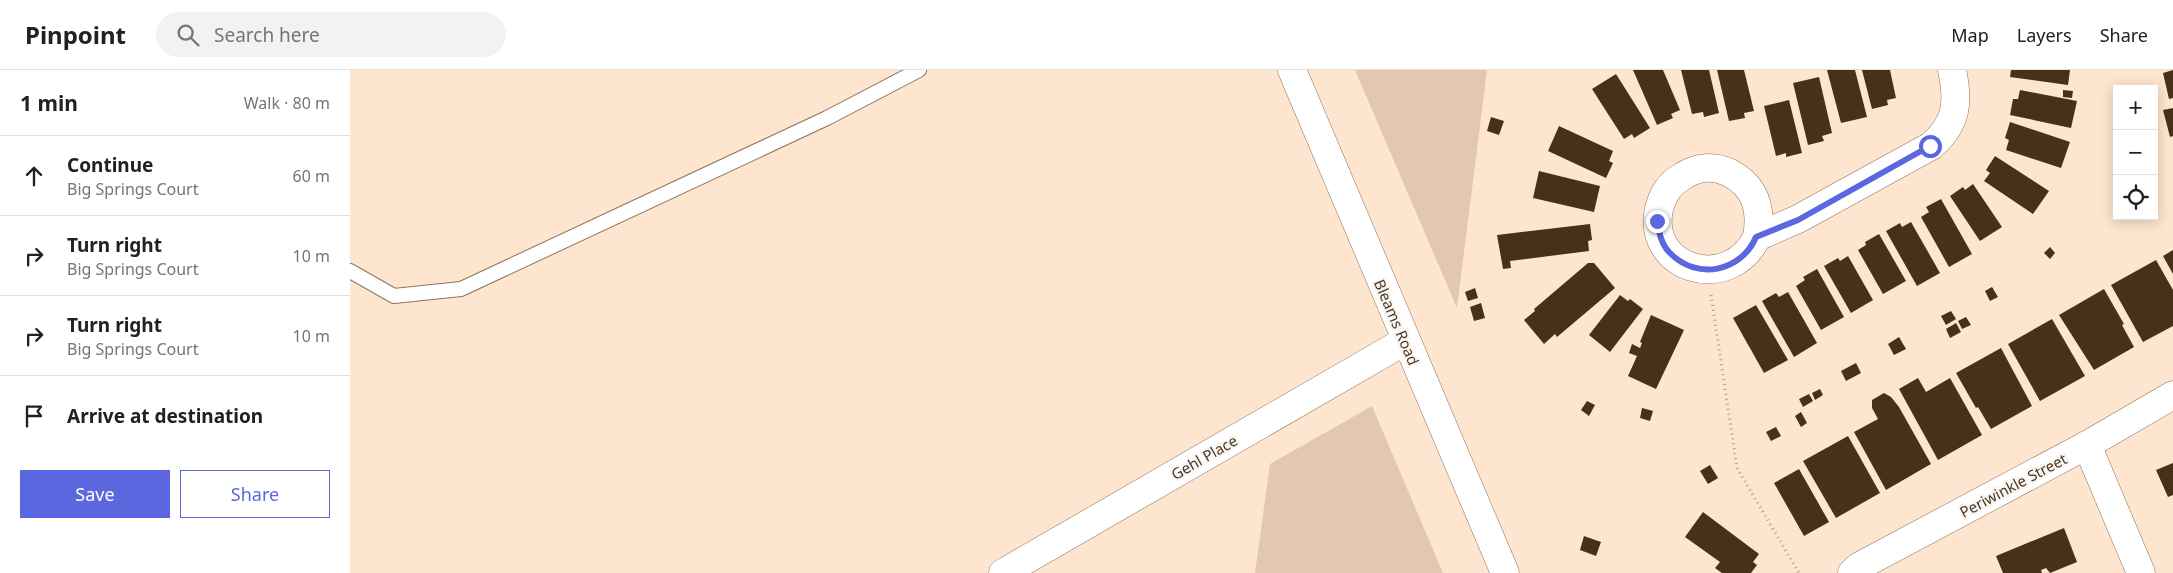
<!DOCTYPE html>
<meta charset="utf-8">
<style>
body{margin:0;font-family:"Noto Sans",sans-serif;background:#f2f2f2;color:#202124}
.controls{position:absolute;right:15px;top:15px;display:grid;overflow:hidden;border-radius:0px;box-shadow:0 2px 12px #0003}
.controls button{width:45px;height:45px;display:grid;place-items:center;padding:0;border:0;border-bottom:1px solid #e0e0e0;background:#fff;color:#202124;font:25px sans-serif}
.stop{position:absolute;width:15px;height:15px;margin:-11px;border:4px solid #5a67de;border-radius:50%;background:#fff}
.stop.end{background:#5a67de;border-color:#fff;box-shadow:0 1px 5px #0008}
.list{margin:0;padding:0;list-style:none}
h2{display:flex;justify-content:space-between;align-items:center;height:65px;margin:0;padding:0 20px;font-size:21px}
h2 small{font-size:16px;font-weight:400;color:#757577}
.list li{display:grid;grid-template-columns:32px 1fr auto;gap:15px;align-items:center;box-sizing:border-box;height:80px;padding:0 20px;border-top:1px solid #e0e0e0}
.list b{display:block;font-size:19px;white-space:nowrap}
.list p{margin:0;font-size:16px;white-space:nowrap;color:#757577}
.list em{font-size:16px;font-style:normal;color:#757577}
.actions{display:flex;gap:10px;padding:15px 20px}
.actions a{flex:1;padding:11px 0;border:1px solid #5a67de;border-radius:0px;text-align:center;font-size:18px;color:#5a67de}
.actions .main{background:#5a67de;color:#fff}
.icon{flex:none;width:28px;height:28px;fill:none;stroke:currentColor;stroke-width:2;stroke-linecap:round;stroke-linejoin:round}
.map{position:relative;flex:none;width:1823px;height:503px;overflow:hidden}
header{display:flex;align-items:center;gap:30px;box-sizing:border-box;height:70px;padding:0 25px;background:#fff;border-bottom:1px solid #e0e0e0}
header strong{font-size:24px}
nav{display:flex;gap:28px;margin-inline-start:auto;font-size:18px}
.search{width:350px;height:45px;background:#f2f2f2;display:flex;align-items:center;gap:12px;box-sizing:border-box;padding:0 18px;border-radius:28px;color:#757577;font-size:19px}
main{display:flex}
aside{flex:1;background:#fff}
.map>svg:first-child{display:block}
.green{fill:#e2c8b0}
.building{fill:#48311b}
.lines{fill:none;stroke-linecap:round;stroke-linejoin:round}
.service-casing{stroke:#8e745c;stroke-width:16}
.minor-casing{stroke:#8e745c;stroke-width:29}
.secondary-casing{stroke:#8e745c;stroke-width:29}
.path{stroke:#af9c8b;stroke-width:3;stroke-dasharray:1 4;stroke-linecap:butt}
.service{stroke:#fff;stroke-width:14}
.minor{stroke:#fff;stroke-width:28}
.secondary{stroke:#fff;stroke-width:28}
.route{stroke:#5a67de;stroke-width:6}
.labels{text-anchor:middle;dominant-baseline:central;stroke-width:5;stroke-linejoin:round;paint-order:stroke}
.street-label{font-size:15px;fill:#45392f;stroke:#fcf6f0}
</style>
<header>
<strong>Pinpoint</strong>
<div class="search"><svg class="icon" aria-label="search" viewBox="0 0 24 24"><circle cx="10" cy="10" r="6"/><path d="M15 15l6 6"/></svg>Search here</div>
<nav><a>Map</a><a>Layers</a><a>Share</a></nav>
</header>
<main>
<aside>
<h2>1 min<small>Walk · 80 m</small></h2>
<ul class="list">
<li><svg class="icon" aria-label="ahead" viewBox="0 0 24 24"><path d="M12 20V5M6 11l6-6 6 6"/></svg><div><b>Continue</b><p>Big Springs Court</p></div><em>60 m</em></li>
<li><svg class="icon" aria-label="right" viewBox="0 0 24 24"><path d="M7 20v-9h11M14 6l5 5-5 5"/></svg><div><b>Turn right</b><p>Big Springs Court</p></div><em>10 m</em></li>
<li><svg class="icon" aria-label="right" viewBox="0 0 24 24"><path d="M7 20v-9h11M14 6l5 5-5 5"/></svg><div><b>Turn right</b><p>Big Springs Court</p></div><em>10 m</em></li>
<li><svg class="icon" aria-label="arrive" viewBox="0 0 24 24"><path d="M6 21V4h12l-3 4 3 4H6"/></svg><div><b>Arrive at destination</b></div></li>
</ul>
<div class="actions"><a class="main">Save</a><a>Share</a></div>
</aside>
<div class="map">
<svg width="1823" height="503" viewBox="0 0 1823 503">
<rect width="100%" height="100%" fill="#fde5cf"/>
<g class="green">
<path d="M1005,0H1137L1107,238Z"/>
<path d="M1022,336L1093,503H905L920,394Z"/>
</g>
<g class="building">
<path d="M1283,0H1313L1330,40L1321,44L1323,48L1307,55Z"/>
<path d="M1331,0H1359L1369,43L1354,47L1353,42L1342,44Z"/>
<path d="M1367,0H1394L1404,41L1394,43L1395,48L1379,51Z"/>
<path d="M1477,0H1505L1517,47L1491,53Z"/>
<path d="M1512,0H1540L1546,28L1537,30L1538,35L1522,39Z"/>
<path d="M1661,0H1720L1718,15L1660,7Z"/>
<path d="M1823,0V28L1819,29L1813,3Z"/>
<path d="M1266,4L1300,58L1284,68L1282,64L1274,69L1242,19Z"/>
<path d="M1469,7L1482,63L1472,66L1474,71L1458,75L1443,13Z"/>
<path d="M1670,20L1727,31L1721,58L1660,45L1663,29H1668Z"/>
<path d="M1713,20L1723,21L1722,28L1713,27Z"/>
<path d="M1439,30L1452,83L1436,87V83L1426,86L1414,36Z"/>
<path d="M1823,38V66L1820,67L1813,40Z"/>
<path d="M1141,47L1154,51L1149,65L1137,61Z"/>
<path d="M1660,52L1720,72L1711,98L1656,80L1659,70L1655,68Z"/>
<path d="M1209,56L1263,81L1259,91L1263,93L1256,108L1198,81Z"/>
<path d="M1645,86L1699,121L1683,144L1634,111L1640,103L1636,100Z"/>
<path d="M1189,101L1250,116L1244,142L1183,128Z"/>
<path d="M1623,114L1652,157L1630,171L1600,126L1613,117L1615,120Z"/>
<path d="M1591,129L1622,184L1599,197L1571,147L1579,142L1576,137Z"/>
<path d="M1561,152L1590,203L1567,216L1536,161L1550,153L1552,157Z"/>
<path d="M1240,154L1242,170L1238,171L1239,181L1160,191L1161,198L1153,199L1147,165Z"/>
<path d="M1529,164L1556,211L1533,224L1508,180L1516,175L1515,172Z"/>
<path d="M1700,177L1705,183L1700,189L1694,183Z"/>
<path d="M1823,180V204L1813,186Z"/>
<path d="M1498,186L1523,230L1501,243L1474,196L1488,188L1490,191Z"/>
<path d="M1806,190L1823,220V256L1793,272L1761,215Z"/>
<path d="M1238,193H1244L1265,218L1207,267L1205,264L1194,274L1174,250L1185,241L1184,239Z"/>
<path d="M1467,199L1494,247L1471,260L1446,216L1455,210L1453,207Z"/>
<path d="M1642,217L1648,227L1640,231L1635,221Z"/>
<path d="M1125,218L1128,228L1118,231L1115,222Z"/>
<path d="M1754,219L1774,254L1772,255L1784,277L1744,300L1709,245Z"/>
<path d="M1438,222L1467,273L1444,287L1412,231L1426,223L1429,227Z"/>
<path d="M1270,225L1278,231L1280,229L1293,239L1260,282L1239,265Z"/>
<path d="M1131,233L1135,248L1124,251L1120,237Z"/>
<path d="M1406,235L1438,290L1414,303L1383,248Z"/>
<path d="M1601,241L1606,249L1596,255L1591,246Z"/>
<path d="M1301,245L1334,260L1306,319L1278,306L1287,286L1279,283L1282,274L1290,278L1292,273L1290,272Z"/>
<path d="M1616,247L1621,255L1612,259L1608,251Z"/>
<path d="M1702,249L1735,306L1690,331L1658,274Z"/>
<path d="M1606,253L1611,262L1600,268L1596,259Z"/>
<path d="M1549,267L1556,279L1544,285L1538,274Z"/>
<path d="M1651,278L1682,336L1641,359L1628,337L1626,338L1606,303Z"/>
<path d="M1506,293L1511,303L1496,311L1491,301Z"/>
<path d="M1568,308L1576,322L1600,308L1632,365L1588,390L1549,319Z"/>
<path d="M1470,319L1473,325L1465,330L1462,323Z"/>
<path d="M1534,323L1541,327L1549,337L1581,394L1536,420L1504,362L1528,349L1522,338V330Z"/>
<path d="M1459,324L1463,331L1453,337L1449,329Z"/>
<path d="M1237,331L1245,335L1239,346L1231,340Z"/>
<path d="M1292,338L1303,341L1300,351L1290,348Z"/>
<path d="M1451,342L1457,353L1451,357L1445,346Z"/>
<path d="M1426,357L1431,366L1421,371L1416,362Z"/>
<path d="M1498,366L1530,423L1486,448L1453,391Z"/>
<path d="M1823,393V425L1818,427L1806,400Z"/>
<path d="M1360,395L1368,408L1358,414L1350,401Z"/>
<path d="M1449,399L1479,452L1454,466L1424,413Z"/>
<path d="M1353,442L1409,484L1403,492L1407,495L1401,503H1372L1365,498L1370,492L1335,467Z"/>
<path d="M1714,458L1727,492L1700,503L1696,498L1691,500L1692,503H1653L1646,486Z"/>
<path d="M1234,466L1251,472L1246,486L1230,480Z"/>
</g>
<g class="lines">
<defs>
<path id="service" d="M0,201L44,226L111,219L477,48L569,0"/>
<g id="minor">
<path d="M1407,167C1412,139 1406,117 1380,103C1364,95 1347,97 1333,106C1319,114 1313,124 1309,139C1296,200 1380,224 1407,167L1448,149L1581,76C1607,54 1609,32 1602,0"/>
<path d="M1737,375L1791,503"/>
<path d="M653,503L1055,271"/>
<path d="M1502,503L1508,497L1737,375L1823,325"/>
</g>
<path id="secondary" d="M942,0L1155,503"/>
</defs>
<use href="#service" class="service-casing"/>
<use href="#minor" class="minor-casing"/>
<use href="#secondary" class="secondary-casing"/>
<path class="path" d="M1361,225L1387,398L1449,503"/>
<use href="#service" class="service"/>
<use href="#minor" class="minor"/>
<use href="#secondary" class="secondary"/>
</g>
<g class="lines">
<path class="route" d="M1307,151C1309,162 1311,174 1320,183C1347,211 1391,202 1406,167L1448,150L1580,76"/>
</g>
<g class="labels">
<g class="street-label">
<text transform="translate(1047 252) rotate(67)">Bleams Road</text>
<text transform="translate(854 387) rotate(-30)">Gehl Place</text>
<text transform="translate(1663 415) rotate(-28)">Periwinkle Street</text>
</g>
</g>
</svg>
<div class="controls">
<button>+</button>
<button>−</button>
<button><svg class="icon" aria-label="locate" viewBox="0 0 24 24"><circle cx="12" cy="12" r="6"/><path d="M12 2v4M12 18v4M2 12h4M18 12h4"/></svg></button>
</div>
<div class="stop" style="left:1580px;top:76px"></div>
<div class="stop end" style="left:1307px;top:151px"></div>
</div>
</main>
